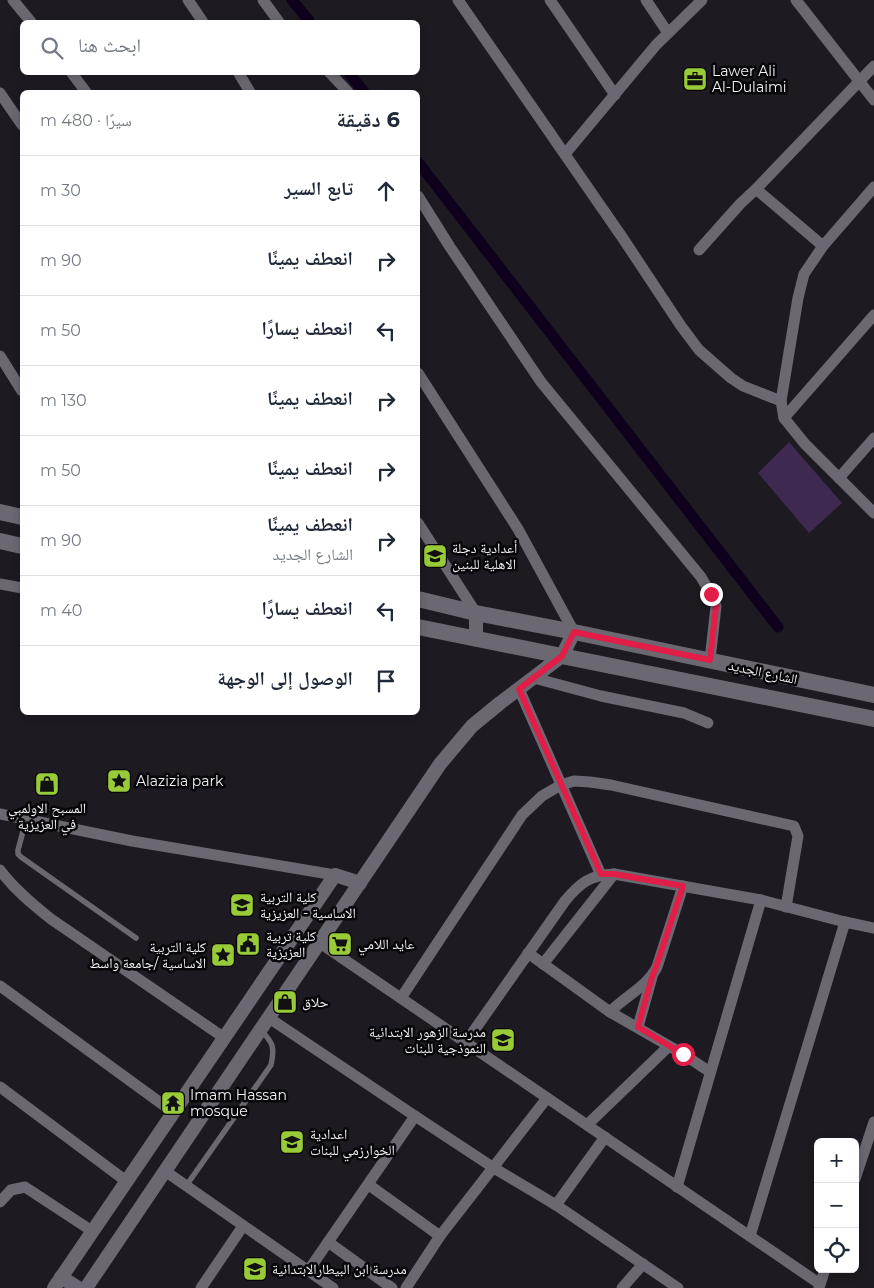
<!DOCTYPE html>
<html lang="ar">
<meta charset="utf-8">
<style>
body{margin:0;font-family:Montserrat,"Noto Naskh Arabic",sans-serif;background:#f6f6f7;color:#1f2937;direction:rtl}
.controls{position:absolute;right:15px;bottom:15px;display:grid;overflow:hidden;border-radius:8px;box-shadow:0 2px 8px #0003}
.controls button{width:45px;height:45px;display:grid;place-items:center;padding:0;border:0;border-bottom:1px solid #e0e1e3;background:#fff;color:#1f2937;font:25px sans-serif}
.stop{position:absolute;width:15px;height:15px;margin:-11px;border:4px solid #e11d48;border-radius:50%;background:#fff}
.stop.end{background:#e11d48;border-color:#fff;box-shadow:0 1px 5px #0008}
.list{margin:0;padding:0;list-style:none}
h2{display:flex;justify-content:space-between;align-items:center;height:65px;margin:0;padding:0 20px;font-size:21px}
h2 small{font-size:16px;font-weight:400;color:#747a83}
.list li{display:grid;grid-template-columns:32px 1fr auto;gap:15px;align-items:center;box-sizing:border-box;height:70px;padding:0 20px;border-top:1px solid #e0e1e3}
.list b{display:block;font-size:19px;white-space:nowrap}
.list p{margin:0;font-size:16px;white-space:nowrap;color:#747a83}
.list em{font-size:16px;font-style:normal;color:#747a83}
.icon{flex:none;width:28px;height:28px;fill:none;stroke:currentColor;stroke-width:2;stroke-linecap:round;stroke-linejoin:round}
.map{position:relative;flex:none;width:874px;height:1288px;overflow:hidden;direction:ltr}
.search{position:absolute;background:#fff;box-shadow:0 2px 8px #0003;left:20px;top:20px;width:400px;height:55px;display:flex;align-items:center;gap:12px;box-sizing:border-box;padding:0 18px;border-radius:8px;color:#747a83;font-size:19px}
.panel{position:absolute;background:#fff;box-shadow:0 2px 8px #0003;left:20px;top:90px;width:400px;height:625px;border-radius:8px;direction:rtl}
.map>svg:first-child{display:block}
.green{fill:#3e2950}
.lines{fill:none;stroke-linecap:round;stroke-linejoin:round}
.canal{stroke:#0f001d;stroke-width:11}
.service{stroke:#6c6871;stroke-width:5.5}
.minor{stroke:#6c6871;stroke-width:11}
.tertiary{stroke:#6c6871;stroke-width:14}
.secondary{stroke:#6c6871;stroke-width:16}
.route{stroke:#e11d48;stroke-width:6}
.labels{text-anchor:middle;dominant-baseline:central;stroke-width:5;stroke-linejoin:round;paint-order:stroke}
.poi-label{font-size:14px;fill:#f4f1f6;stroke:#070608;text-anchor:start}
.street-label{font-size:14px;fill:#f4f1f6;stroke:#070608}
</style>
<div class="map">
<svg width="874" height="1288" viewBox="0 0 874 1288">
<rect width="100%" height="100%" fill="#1d1a21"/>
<path class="green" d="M789,442L842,503L809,533L758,473Z"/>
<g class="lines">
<g class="canal">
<path d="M292,0L310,22"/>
<path d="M348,72L364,92"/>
<path d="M418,162L778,627"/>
</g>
<g class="service">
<path d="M26,820L18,850V854L21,857L136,938"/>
<path d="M186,1186L271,1065C275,1047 273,1043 261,1030"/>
</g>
<g class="minor">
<path d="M13,0L31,22"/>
<path d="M188,0L203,22"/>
<path d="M263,0L279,22"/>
<path d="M458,0L622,237L681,326L699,350L731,378L743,386L781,401"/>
<path d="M550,0L615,95"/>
<path d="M646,0L668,33"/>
<path d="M796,0L874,100"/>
<path d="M71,72L86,92"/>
<path d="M238,72L250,92"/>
<path d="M329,72L348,92"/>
<path d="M0,93L22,125"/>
<path d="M565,154L656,45L702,0"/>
<path d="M874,187L823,246L804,274L798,298L781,401L784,418L805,444L874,513"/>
<path d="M756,189L823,246"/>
<path d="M418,196L450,247L541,382L701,577L711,594L716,606L710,660"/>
<path d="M699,250L740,204L756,189L874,66"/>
<path d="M0,356L22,391"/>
<path d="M418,373L518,529L574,632"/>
<path d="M784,418L874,315"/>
<path d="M839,478L874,438"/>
<path d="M418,523L476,613"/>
<path d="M0,584L22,588"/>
<path d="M534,678L601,696L684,713L708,723"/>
<path d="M519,689L601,875"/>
<path d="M0,814L132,841L335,875"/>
<path d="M0,870C14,889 32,904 51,919L223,1037"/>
<path d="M320,943L820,1284"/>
<path d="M528,953L610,1012C625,996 647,987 657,967L683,886"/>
<path d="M543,964L614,874"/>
<path d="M0,986L173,1112"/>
<path d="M401,998L522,815L542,796L561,785L574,781L590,782L611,785L794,826L798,836L786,907"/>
<path d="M610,1012L683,1054L710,1072"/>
<path d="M269,1018L415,1116L494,1168L556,1205L678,1288"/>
<path d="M638,1027L652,977"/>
<path d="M466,1042L565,901C580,883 590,875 614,874L761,900L845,922"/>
<path d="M0,1087L126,1181"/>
<path d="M587,1125L669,1046"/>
<path d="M165,1171L333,1288"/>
<path d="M855,1179L874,1122"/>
<path d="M369,1185L440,1236"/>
<path d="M677,1187L761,900"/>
<path d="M0,1202L11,1190L25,1187L92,1231"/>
<path d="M556,1205L605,1137"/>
<path d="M750,1236L845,922L874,928"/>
<path d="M328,1242L392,1288"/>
<path d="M308,1271L415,1116"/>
<path d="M201,1288L243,1226"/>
<path d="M406,1288L440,1236L547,1098"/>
<path d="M622,1288L643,1264"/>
<path d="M819,1288L825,1269"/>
</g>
<g class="tertiary">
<path d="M476,639V613"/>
<path d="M61,1277L78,1288"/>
<path d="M54,1288L335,875L360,883"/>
<path d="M86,1288L440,764L472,726L500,703L562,656L574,632"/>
</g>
<g class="secondary">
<path d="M0,512L22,517"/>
<path d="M0,541L22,546"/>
<path d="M418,599L476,613L574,632L874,695"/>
<path d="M418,627L874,719"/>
</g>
</g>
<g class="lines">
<path class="route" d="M683,1054L638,1027L652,977L656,967L683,886L614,874H601L519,689L562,656L574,632L710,660L716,606L711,594"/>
</g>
<defs>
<symbol id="office-square" viewBox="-11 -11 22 22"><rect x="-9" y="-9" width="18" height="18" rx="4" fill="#98cb37" stroke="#070608"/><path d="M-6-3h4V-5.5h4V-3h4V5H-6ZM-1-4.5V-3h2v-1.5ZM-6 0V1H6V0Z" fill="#111"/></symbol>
<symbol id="school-square" viewBox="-11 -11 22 22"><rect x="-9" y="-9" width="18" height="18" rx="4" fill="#98cb37" stroke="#070608"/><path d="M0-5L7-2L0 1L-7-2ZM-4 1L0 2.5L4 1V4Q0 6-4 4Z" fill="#111"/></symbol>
<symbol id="sight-square" viewBox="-11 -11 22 22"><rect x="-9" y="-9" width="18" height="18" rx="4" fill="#98cb37" stroke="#070608"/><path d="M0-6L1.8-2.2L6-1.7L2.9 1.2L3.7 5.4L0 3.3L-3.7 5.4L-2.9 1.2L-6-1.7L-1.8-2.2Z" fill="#111"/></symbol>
<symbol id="shop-square" viewBox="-11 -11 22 22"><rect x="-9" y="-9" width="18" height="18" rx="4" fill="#98cb37" stroke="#070608"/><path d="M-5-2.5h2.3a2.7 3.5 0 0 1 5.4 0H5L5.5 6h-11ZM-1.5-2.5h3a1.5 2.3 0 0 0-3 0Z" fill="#111"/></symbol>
<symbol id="university-square" viewBox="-11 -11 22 22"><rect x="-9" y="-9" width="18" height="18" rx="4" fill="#98cb37" stroke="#070608"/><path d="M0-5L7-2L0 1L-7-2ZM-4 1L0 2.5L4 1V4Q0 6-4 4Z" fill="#111"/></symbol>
<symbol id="civic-square" viewBox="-11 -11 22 22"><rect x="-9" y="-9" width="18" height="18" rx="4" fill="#98cb37" stroke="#070608"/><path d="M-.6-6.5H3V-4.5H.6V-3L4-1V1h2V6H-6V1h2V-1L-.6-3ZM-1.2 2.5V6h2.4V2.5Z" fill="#111"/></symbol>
<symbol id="supermarket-square" viewBox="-11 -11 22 22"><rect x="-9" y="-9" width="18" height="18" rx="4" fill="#98cb37" stroke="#070608"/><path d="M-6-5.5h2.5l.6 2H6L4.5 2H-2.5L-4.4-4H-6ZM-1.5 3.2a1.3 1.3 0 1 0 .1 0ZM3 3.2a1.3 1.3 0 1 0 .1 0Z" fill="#111"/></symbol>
<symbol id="temple-square" viewBox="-11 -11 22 22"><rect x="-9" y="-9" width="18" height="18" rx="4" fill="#98cb37" stroke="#070608"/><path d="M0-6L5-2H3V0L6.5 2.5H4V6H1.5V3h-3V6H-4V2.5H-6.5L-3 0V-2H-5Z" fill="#111"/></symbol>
</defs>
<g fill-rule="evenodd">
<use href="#office-square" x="681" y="65" width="28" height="28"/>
<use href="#school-square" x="421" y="542" width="28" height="28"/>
<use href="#sight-square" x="105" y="767" width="28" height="28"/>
<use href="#shop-square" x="33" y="770" width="28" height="28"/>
<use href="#university-square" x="228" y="891" width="28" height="28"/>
<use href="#civic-square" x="234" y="930" width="28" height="28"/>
<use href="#supermarket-square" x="326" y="930" width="28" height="28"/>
<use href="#sight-square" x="209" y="941" width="28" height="28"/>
<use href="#shop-square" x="271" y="988" width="28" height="28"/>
<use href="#school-square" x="489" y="1026" width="28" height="28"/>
<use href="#temple-square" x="159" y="1089" width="28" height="28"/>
<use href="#school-square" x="278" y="1128" width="28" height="28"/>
<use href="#school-square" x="241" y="1255" width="28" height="28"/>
</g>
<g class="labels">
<g class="poi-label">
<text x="712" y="71">Lawer Ali<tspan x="712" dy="16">Al-Dulaimi</tspan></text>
<text x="452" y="548">أعدادية دجلة<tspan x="452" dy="16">الاهلية للبنين</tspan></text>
<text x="136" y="781">Alazizia park</text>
<text x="47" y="808" text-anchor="middle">المسبح الاولمبي<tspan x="47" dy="16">في العزيزية</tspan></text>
<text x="260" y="897">كلية التربية<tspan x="260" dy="16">الاساسية - العزيزية</tspan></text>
<text x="266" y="936">كلية تربية<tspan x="266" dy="16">العزيزية</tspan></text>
<text x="358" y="944">عايد اللامي</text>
<text x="206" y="947" text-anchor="end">كلية التربية<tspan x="206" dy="16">الاساسية /جامعة واسط</tspan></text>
<text x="302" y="1002">حلاق</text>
<text x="486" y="1032" text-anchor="end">مدرسة الزهور الابتدائية<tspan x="486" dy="16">النموذجية للبنات</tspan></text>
<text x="190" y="1095">Imam Hassan<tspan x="190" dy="16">mosque</tspan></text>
<text x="310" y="1134">اعدادية<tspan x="310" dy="16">الخوارزمي للبنات</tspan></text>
<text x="272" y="1269">مدرسة ابن البيطارالابتدائية</text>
</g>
<g class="street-label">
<text transform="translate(763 672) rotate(12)">الشارع الجديد</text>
</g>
</g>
</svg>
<div class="controls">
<button>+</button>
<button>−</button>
<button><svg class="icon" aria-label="locate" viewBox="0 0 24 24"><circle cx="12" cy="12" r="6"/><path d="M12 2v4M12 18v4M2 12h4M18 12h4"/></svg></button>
</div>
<div class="stop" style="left:683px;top:1054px"></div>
<div class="stop end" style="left:711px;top:594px"></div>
<div class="search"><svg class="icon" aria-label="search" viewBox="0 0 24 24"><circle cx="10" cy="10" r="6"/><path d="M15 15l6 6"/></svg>ابحث هنا</div>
<section class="panel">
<h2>6 دقيقة<small>سيرًا · 480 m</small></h2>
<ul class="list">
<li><svg class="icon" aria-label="ahead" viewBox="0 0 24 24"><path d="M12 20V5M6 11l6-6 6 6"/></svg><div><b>تابع السير</b></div><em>30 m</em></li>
<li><svg class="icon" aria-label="right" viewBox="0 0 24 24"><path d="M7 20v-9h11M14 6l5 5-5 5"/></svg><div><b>انعطف يمينًا</b></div><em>90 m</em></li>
<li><svg class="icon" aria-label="left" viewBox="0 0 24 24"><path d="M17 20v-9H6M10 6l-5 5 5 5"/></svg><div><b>انعطف يسارًا</b></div><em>50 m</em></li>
<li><svg class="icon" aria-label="right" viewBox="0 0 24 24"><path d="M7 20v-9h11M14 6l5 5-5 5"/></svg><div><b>انعطف يمينًا</b></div><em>130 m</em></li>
<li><svg class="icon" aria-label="right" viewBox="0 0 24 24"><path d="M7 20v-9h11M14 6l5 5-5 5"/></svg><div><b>انعطف يمينًا</b></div><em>50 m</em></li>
<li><svg class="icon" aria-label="right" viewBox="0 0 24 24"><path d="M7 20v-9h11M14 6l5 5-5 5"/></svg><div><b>انعطف يمينًا</b><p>الشارع الجديد</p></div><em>90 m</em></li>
<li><svg class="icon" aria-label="left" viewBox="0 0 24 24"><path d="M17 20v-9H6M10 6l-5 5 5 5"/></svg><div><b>انعطف يسارًا</b></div><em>40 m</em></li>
<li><svg class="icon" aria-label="arrive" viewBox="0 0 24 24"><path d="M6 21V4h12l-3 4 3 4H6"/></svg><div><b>الوصول إلى الوجهة</b></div></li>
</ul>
</section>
</div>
